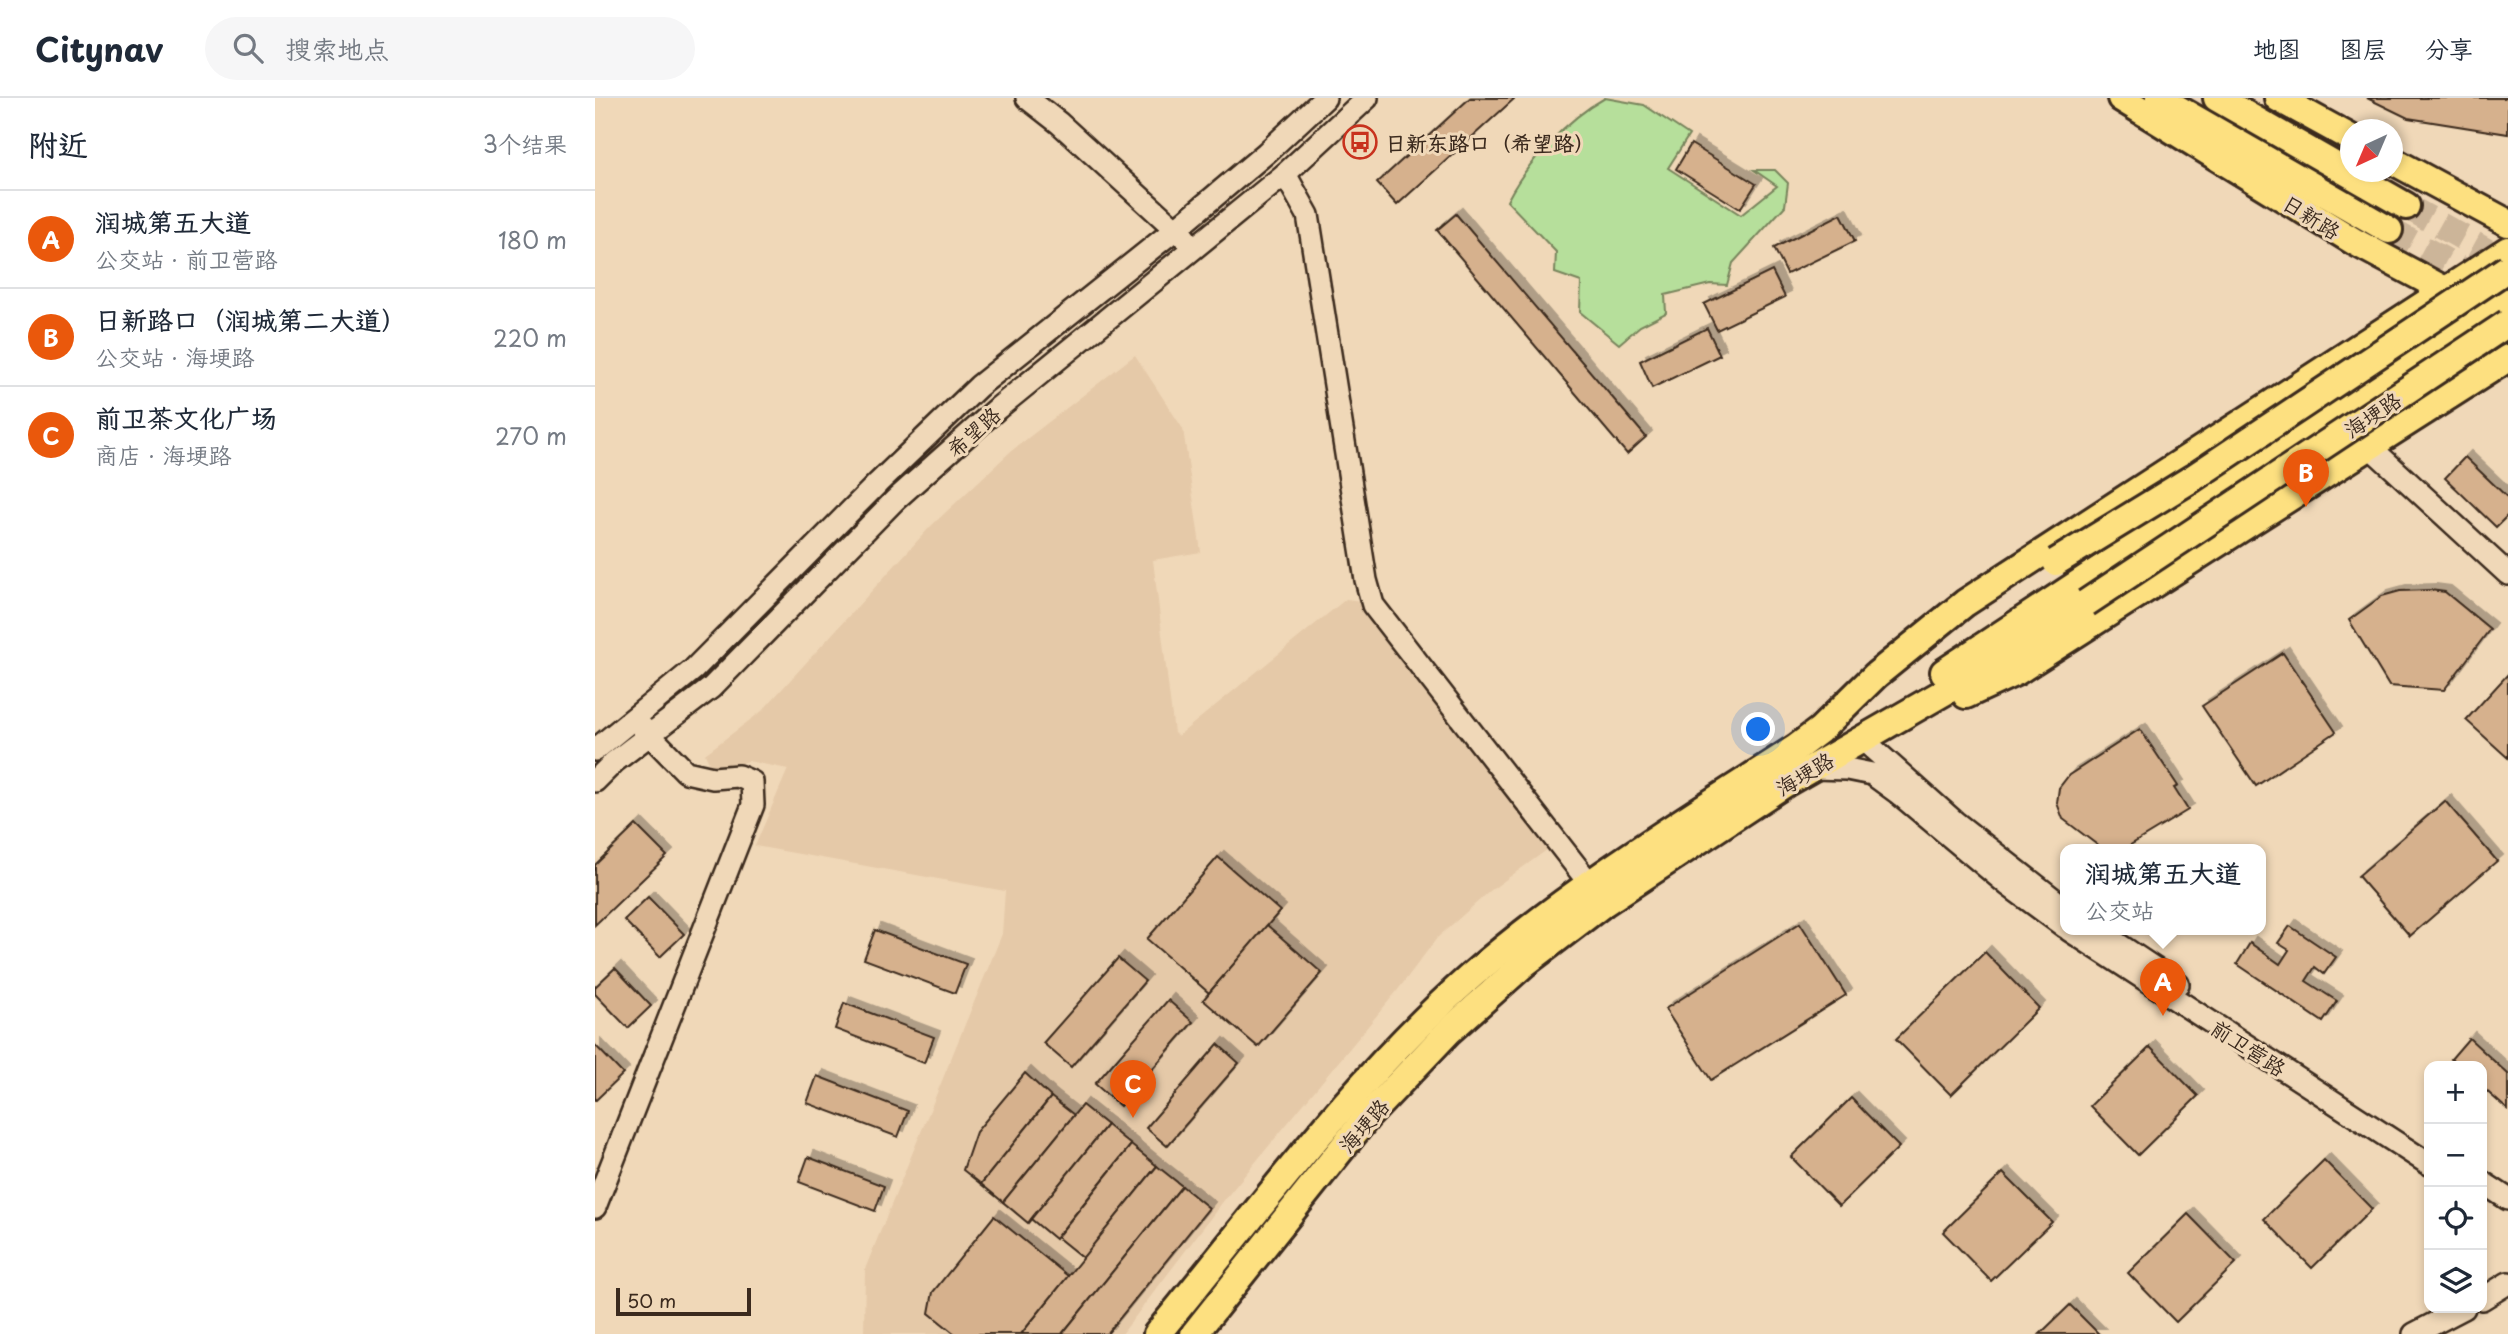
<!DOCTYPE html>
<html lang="zh">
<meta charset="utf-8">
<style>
body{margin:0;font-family:"Playpen Sans","LXGW WenKai TC",sans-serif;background:#f6f6f7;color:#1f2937}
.controls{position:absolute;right:21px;bottom:21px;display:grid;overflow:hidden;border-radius:14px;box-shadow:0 4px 10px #0003}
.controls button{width:63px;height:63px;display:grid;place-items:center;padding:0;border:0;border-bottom:2px solid #e0e1e3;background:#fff;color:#1f2937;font:35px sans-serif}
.compass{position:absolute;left:1745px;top:21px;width:63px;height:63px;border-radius:50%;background:#fff;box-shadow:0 4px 10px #0003;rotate:224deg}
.scale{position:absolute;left:21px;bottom:18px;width:135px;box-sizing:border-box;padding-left:7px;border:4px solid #3b2a1e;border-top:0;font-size:19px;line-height:24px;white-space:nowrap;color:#3b2a1e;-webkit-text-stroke:5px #f0d8b8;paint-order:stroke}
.you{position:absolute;left:1164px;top:632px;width:24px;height:24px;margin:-18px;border:5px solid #fff;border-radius:50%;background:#1a73e8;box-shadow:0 0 0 10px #1a73e833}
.badge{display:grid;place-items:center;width:46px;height:46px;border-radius:50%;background:#ea580c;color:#fff;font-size:23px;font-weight:700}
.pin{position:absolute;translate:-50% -58px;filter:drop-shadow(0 2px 4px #0008)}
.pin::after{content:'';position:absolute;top:37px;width:24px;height:21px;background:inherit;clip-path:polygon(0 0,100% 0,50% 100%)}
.popup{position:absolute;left:1465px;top:746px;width:206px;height:91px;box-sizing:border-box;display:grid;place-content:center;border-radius:14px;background:#fff;filter:drop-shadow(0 2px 5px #0005);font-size:23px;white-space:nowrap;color:#747a83}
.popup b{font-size:26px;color:#1f2937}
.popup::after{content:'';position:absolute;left:50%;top:100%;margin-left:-14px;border:14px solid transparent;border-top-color:#fff}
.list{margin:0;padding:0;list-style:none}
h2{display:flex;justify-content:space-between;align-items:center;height:91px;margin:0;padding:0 28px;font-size:30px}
h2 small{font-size:23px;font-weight:400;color:#747a83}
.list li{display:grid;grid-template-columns:46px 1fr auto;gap:21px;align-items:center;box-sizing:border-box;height:98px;padding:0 28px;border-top:2px solid #e0e1e3}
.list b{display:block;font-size:26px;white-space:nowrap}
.list p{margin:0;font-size:23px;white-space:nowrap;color:#747a83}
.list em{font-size:23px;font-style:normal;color:#747a83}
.icon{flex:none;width:38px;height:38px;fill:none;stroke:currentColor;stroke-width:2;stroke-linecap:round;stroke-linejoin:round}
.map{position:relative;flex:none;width:1913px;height:1236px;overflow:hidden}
header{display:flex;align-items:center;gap:42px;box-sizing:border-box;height:98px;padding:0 35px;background:#fff;border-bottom:2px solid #e0e1e3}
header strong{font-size:33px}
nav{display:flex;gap:38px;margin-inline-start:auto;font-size:24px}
.search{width:490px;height:63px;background:#f6f6f7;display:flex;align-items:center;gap:18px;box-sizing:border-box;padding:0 24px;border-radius:38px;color:#747a83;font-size:26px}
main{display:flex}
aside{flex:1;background:#fff}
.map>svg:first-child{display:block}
.built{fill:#e5c9a8}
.green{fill:#b6df9b;stroke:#78845c;stroke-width:2}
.building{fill:#d6b18d;stroke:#3b2a1e;stroke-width:2;filter:url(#shadow)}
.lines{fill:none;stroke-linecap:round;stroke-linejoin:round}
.major-tunnel{stroke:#ccb599;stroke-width:26;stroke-dasharray:26 13;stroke-linecap:butt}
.minor-casing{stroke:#3b2a1e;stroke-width:26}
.major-casing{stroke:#3b2a1e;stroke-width:32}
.minor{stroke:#f0d8b8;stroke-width:21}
.major{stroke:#fde080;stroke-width:26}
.major-bridge-casing{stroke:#3b2a1e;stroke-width:32;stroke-linecap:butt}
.major-bridge{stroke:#fde080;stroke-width:26}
.labels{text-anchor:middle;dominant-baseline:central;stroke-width:6;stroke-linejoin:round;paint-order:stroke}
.poi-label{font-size:21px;font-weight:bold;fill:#3b2a1e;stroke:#f0d8b8;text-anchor:start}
.street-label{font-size:21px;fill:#3b2a1e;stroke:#f0d8b8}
</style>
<header>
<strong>Citynav</strong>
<div class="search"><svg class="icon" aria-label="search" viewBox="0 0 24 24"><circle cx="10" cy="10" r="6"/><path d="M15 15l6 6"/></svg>搜索地点</div>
<nav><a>地图</a><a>图层</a><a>分享</a></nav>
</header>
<main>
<aside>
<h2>附近<small>3个结果</small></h2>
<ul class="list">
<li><span class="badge">A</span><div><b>润城第五大道</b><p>公交站 · 前卫营路</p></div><em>180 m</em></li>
<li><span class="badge">B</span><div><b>日新路口（润城第二大道）</b><p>公交站 · 海埂路</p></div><em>220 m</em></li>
<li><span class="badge">C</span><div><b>前卫茶文化广场</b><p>商店 · 海埂路</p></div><em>270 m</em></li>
</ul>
</aside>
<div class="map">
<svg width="1913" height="1236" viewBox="0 0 1913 1236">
<defs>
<filter id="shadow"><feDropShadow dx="6" dy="-6" stdDeviation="0" flood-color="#0004"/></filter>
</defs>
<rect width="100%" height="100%" fill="#f0d8b8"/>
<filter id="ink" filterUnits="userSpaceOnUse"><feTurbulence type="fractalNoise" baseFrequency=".0143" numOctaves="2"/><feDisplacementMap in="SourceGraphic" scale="14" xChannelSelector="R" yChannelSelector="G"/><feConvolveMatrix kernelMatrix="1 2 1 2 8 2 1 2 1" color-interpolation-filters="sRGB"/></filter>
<g filter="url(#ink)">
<path class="built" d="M540,257L588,331L606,454L558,462L579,635L583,638L751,501L766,503L956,749L895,793L842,840L802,893L630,1101L527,1236H269L270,1171L407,836L410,793L160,748L193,671L153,663L118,674L110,656L167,613L335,429L415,354Z"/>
<path class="green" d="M1010,0L1049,7L1094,37L1073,70L1146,117L1182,88L1159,72H1180L1193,85L1190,108L1138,165L1132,187L1115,186L1070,197L1071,215L1045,228L1024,246L985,214L986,184L960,175L961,154L912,103C932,64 972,21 1010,0Z"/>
<g class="building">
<path d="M875,0H920L802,107L782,85Z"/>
<path d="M1772,0H1913V36L1813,20Z"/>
<path d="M1096,46L1161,86L1145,111L1081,71Z"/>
<path d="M861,116L1051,339L1032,356L842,132Z"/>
<path d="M1246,116L1260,143L1192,176L1179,150Z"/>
<path d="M1177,173L1190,199L1122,232L1109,206Z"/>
<path d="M1112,230L1125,257L1057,290L1045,263Z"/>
<path d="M1870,359L1913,400V417L1901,429L1850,380Z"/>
<path d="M1835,492L1850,494L1895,531L1849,592L1794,588L1754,522L1787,498L1805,493Z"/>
<path d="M1688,555L1741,634L1661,688L1607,608Z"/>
<path d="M1913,576V660L1871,622Z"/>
<path d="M1545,631L1583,688L1579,690L1593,712L1527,752H1509L1468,721L1462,705L1464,690L1474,677Z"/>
<path d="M1850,703L1902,763L1815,838L1763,778Z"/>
<path d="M41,727L72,758L0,827V767Z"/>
<path d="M623,759L685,813L614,895L552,841Z"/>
<path d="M53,799L89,836L65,859L29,822Z"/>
<path d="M1205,825L1251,897L1116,982L1070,911Z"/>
<path d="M672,827L727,875L663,949L608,902Z"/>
<path d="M1695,828L1741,859L1729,876L1720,869L1711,883L1742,903L1728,924L1642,866L1655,845L1685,866L1694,852L1683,845Z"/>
<path d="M280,832L371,866L360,895L269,861Z"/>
<path d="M1390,854L1444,910L1356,997L1301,941Z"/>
<path d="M523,860L550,883L476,969L448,945Z"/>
<path d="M20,870L56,908L33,930L0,896V889Z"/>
<path d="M573,902L598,924L525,1008L500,986Z"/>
<path d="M249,905L339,939L329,965L240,931Z"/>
<path d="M1874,940L1913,976V1012L1887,989V968H1864L1856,961Z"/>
<path d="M623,946L644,965L572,1048L551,1030Z"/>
<path d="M0,947L28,976L1,1002H0Z"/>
<path d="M1555,949L1603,998L1543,1057L1495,1008Z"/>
<path d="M430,975L456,999L386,1086L368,1072L381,1034Z"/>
<path d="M222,978L313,1013L303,1039L212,1005Z"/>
<path d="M456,999L479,1017L408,1104L386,1086Z"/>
<path d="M1256,1000L1304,1049L1244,1108L1196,1059Z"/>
<path d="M487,1007L512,1027L433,1125L408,1104Z"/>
<path d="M512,1027L536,1047L460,1141L436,1121Z"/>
<path d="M536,1047L562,1068L488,1160L462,1139Z"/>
<path d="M213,1059L289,1088L280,1113L204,1084Z"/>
<path d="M1729,1062L1777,1111L1717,1170L1669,1121Z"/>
<path d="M562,1068L587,1088L467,1236H426Z"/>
<path d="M1408,1075L1457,1124L1396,1183L1348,1134Z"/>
<path d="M587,1088L614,1110L512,1236H467Z"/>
<path d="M1593,1116L1641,1165L1581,1224L1533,1175Z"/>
<path d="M399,1118L473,1178L426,1236H360L334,1215L338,1194Z"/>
<path d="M1475,1207L1504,1236H1445Z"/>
</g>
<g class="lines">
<g class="major-tunnel">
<path d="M1811,108L1913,165"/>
<path d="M1794,132L1893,186"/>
</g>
<defs>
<g id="minor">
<path d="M432,0L464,25L590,140"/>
<path d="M690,76L713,117L771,482L778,507L995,786"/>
<path d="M1774,348L1913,476"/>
<path d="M1266,640L1360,724L1470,810"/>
<path d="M0,652L99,571L283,385L384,288L582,130L671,55L730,0"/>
<path d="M1218,670L1252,671L1277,676L1303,695L1413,787L1470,829"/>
<path d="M0,683L19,664L116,590L300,402L403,310L690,76L772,0"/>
<path d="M1474,832L1834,1066"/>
<path d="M1502,832L1583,886"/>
<path d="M1887,1084L1913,1101"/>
<path d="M0,1109L158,707L157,684L143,678L118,680L91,674L47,629"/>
<path d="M1887,1201L1913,1185"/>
<path d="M1819,1236L1869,1210"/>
</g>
<g id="major">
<path d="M1526,0L1760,144L1865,200"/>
<path d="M1564,0L1794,132"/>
<path d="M1622,0L1811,108"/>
<path d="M1683,0L1756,40"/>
<path d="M1798,63L1913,125"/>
<path d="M1349,574L1892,216L1913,199"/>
<path d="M1371,597L1421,574L1913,260"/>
<path d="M562,1236C663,1114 757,983 876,878C976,791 1090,722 1201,650L1225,632L1281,577L1370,505L1913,152"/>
<path d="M599,1236L772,1019L854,933L929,866L1009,805L1191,685L1358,589L1491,505"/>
</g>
</defs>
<use href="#minor" class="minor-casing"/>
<use href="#major" class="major-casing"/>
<use href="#minor" class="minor"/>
<use href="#major" class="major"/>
<defs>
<g id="major-bridge">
<path d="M1461,464L1598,380L1913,170"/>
<path d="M1491,505L1913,225"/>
</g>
</defs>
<use href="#major-bridge" class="major-bridge-casing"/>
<use href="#major-bridge" class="major-bridge"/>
</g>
</g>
<defs>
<symbol id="bus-ring" viewBox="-11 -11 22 22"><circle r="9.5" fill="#f0d8b8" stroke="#c8321e" stroke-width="1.5"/><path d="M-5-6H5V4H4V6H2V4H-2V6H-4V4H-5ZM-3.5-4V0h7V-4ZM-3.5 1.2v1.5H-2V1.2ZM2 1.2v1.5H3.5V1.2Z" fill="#c8321e"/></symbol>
</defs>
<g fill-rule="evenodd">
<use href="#bus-ring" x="746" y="25" width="38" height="38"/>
</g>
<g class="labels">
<g class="poi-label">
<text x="790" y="44">日新东路口（希望路）</text>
</g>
<g class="street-label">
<text transform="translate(1717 118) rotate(32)">日新路</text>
<text transform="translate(1777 316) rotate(-34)">海埂路</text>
<text transform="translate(378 333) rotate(-42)">希望路</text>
<text transform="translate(1209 675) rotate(-31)">海埂路</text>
<text transform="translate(1654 949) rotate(33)">前卫营路</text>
<text transform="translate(768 1027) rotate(-49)">海埂路</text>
</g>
</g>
</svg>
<div class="controls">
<button>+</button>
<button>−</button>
<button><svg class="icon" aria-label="locate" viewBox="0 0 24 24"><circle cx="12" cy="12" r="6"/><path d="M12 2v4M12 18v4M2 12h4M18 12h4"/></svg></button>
<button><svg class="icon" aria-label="layers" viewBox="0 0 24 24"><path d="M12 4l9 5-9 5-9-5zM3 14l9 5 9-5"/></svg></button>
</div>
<svg class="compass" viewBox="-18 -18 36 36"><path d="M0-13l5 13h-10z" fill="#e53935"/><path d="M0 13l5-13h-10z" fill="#747a83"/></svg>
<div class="scale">50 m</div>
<div class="you"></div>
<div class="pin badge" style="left:1568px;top:918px">A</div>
<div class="popup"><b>润城第五大道</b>公交站</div>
<div class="pin badge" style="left:1711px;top:409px">B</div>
<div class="pin badge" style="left:538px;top:1020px">C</div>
</div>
</main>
